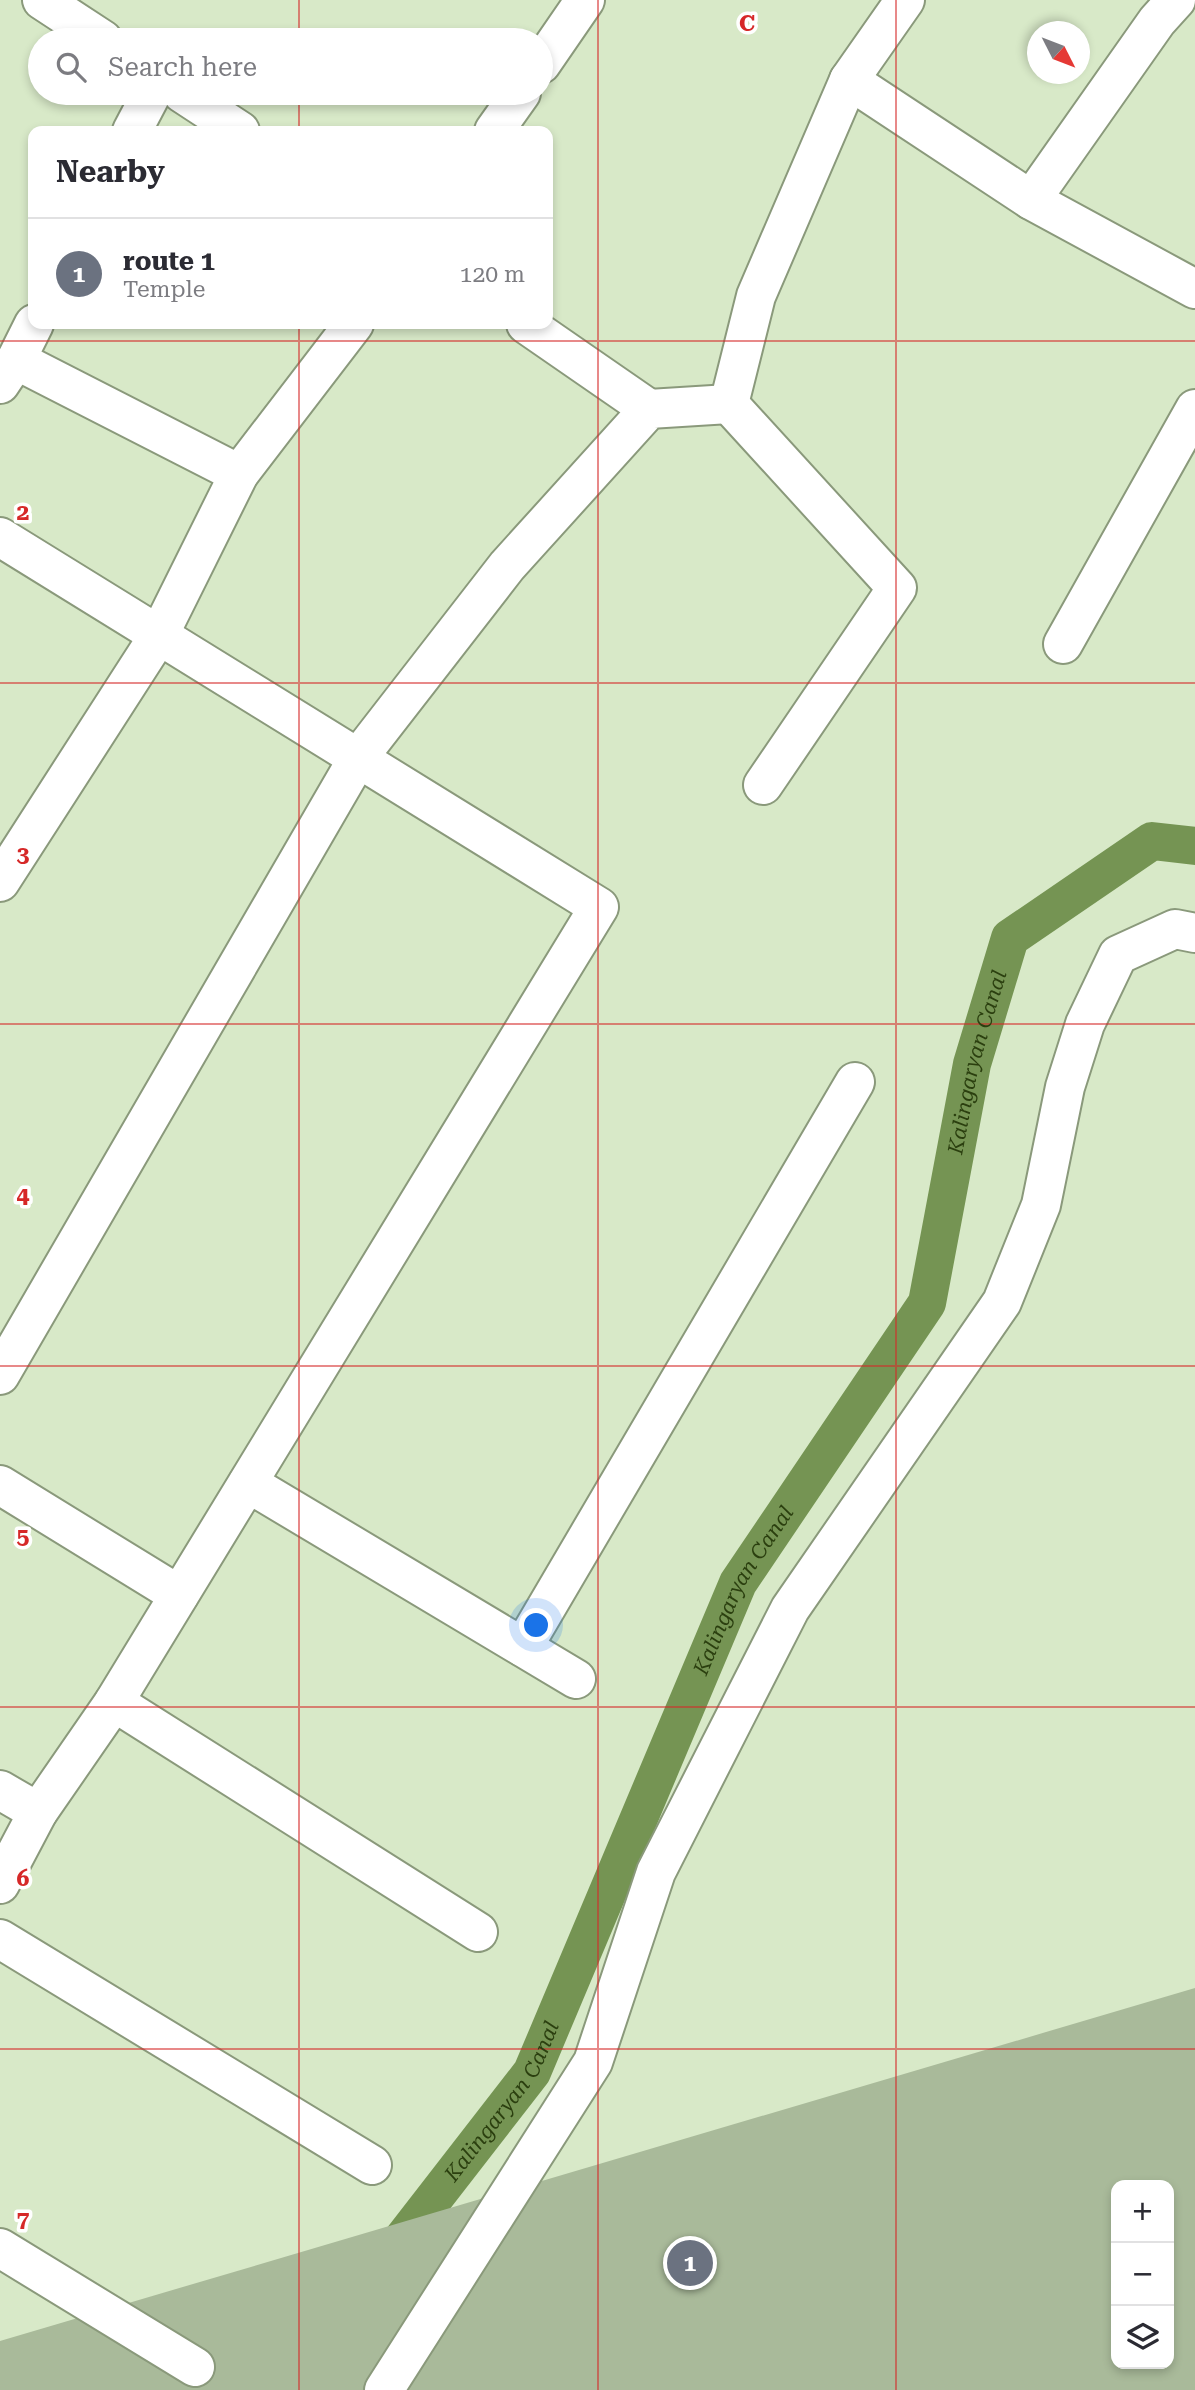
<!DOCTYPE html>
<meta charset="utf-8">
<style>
body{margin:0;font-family:"Roboto Serif",serif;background:#f2f2f3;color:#2b2b33}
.controls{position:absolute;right:21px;bottom:21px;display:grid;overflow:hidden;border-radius:14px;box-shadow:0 4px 10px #0003}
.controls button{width:63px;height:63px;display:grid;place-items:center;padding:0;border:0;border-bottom:2px solid #e1e1e2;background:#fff;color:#2b2b33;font:35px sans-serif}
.compass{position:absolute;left:1027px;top:21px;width:63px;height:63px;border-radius:50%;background:#fff;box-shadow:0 4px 10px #0003;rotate:132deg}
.you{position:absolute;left:537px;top:1626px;width:24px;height:24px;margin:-18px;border:5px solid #fff;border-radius:50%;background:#1a73e8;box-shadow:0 0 0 10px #1a73e833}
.badge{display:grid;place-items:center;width:46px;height:46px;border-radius:50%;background:#2563eb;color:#fff;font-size:23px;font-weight:700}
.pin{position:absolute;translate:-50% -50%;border:4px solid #fff;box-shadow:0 2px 7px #0006}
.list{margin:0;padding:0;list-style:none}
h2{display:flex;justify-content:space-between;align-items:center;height:91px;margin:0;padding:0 28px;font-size:30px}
h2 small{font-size:23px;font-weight:400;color:#7c7c81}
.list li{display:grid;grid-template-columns:46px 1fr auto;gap:21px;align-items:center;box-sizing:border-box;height:112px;padding:0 28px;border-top:2px solid #e1e1e2}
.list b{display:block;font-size:26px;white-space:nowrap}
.list p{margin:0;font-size:23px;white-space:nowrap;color:#7c7c81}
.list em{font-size:23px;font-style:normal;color:#7c7c81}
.icon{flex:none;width:38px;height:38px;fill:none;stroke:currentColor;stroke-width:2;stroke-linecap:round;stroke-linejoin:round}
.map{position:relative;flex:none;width:1195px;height:2390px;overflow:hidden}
.search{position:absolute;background:#fff;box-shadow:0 4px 10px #0003;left:28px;top:28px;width:525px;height:77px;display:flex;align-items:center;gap:18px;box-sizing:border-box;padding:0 24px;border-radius:38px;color:#7c7c81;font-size:26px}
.panel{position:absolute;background:#fff;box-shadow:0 4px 10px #0003;left:28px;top:126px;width:525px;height:203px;border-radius:14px}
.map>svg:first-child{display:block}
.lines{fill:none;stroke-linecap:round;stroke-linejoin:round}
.canal{stroke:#759453;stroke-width:38}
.building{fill:#a9ba9a;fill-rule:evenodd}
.minor-casing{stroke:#8a997b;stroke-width:42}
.minor{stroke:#fff;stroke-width:38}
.grid{fill:none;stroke:#d62828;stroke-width:2;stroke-opacity:0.55}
.labels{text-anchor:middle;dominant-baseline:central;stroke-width:7;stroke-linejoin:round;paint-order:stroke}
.water-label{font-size:21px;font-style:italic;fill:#2b3f0f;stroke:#fff}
.grid-label{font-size:23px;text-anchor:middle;font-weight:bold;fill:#d62828;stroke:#fff;stroke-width:7;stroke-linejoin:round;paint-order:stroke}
</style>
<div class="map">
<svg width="1195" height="2390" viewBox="0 0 1195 2390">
<rect width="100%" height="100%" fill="#d8e9c8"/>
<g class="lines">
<path class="canal" id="s1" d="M387,2259L532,2072L738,1583L927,1303L972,1064L1010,938L1152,841L1195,846"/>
</g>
<path class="building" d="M1195,1988V2390H0V2341ZM1116,2185H1169V2364H1116Z"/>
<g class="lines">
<defs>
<g id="minor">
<path d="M42,0L103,40"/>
<path d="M541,64L585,0"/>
<path d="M849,80L1031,200L1195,289"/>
<path d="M182,93L240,131"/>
<path d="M132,131L152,93"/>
<path d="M494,131L521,93"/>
<path d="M1031,200L1157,21L1176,0"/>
<path d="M526,324L649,409"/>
<path d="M16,360L239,474"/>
<path d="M0,384L16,360L34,324"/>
<path d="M0,537L599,907L114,1702L38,1812L0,1884"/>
<path d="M1063,644L1195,409"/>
<path d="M763,785L897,588L729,404L756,296L849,80L905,0"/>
<path d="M0,882L159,635L239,474L354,324"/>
<path d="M0,1375L358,758L507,566L649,409L729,404"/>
<path d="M248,1483L576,1679"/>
<path d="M0,1485L179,1595"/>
<path d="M523,1647L855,1082"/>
<path d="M114,1702L478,1932"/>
<path d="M0,1790L38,1812"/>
<path d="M0,1939L372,2165"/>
<path d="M0,2248L195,2367"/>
<path d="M384,2390L593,2062L656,1872L790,1609L1002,1302L1041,1205L1065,1087L1085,1024L1118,955L1175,929L1195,933"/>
</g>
</defs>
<use href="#minor" class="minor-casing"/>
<use href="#minor" class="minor"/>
</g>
<path class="grid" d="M299,0V40M598,0V2390M896,0V2390M299,93V131M299,324V2390M0,341H1195M0,683H1195M0,1024H1195M0,1366H1195M0,1707H1195M0,2049H1195"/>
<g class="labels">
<g class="water-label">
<text stroke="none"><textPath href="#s1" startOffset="1351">Kalingaryan Canal</textPath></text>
<text stroke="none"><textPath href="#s1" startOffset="763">Kalingaryan Canal</textPath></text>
<text stroke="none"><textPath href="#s1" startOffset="196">Kalingaryan Canal</textPath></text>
</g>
</g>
<g class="grid-label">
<text x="747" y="31">C</text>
<text x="23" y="520">2</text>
<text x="23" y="862">3</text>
<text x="23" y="1203">4</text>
<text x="23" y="1544">5</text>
<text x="23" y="1886">6</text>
<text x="23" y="2227">7</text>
</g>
</svg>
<div class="controls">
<button>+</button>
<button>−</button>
<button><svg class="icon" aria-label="layers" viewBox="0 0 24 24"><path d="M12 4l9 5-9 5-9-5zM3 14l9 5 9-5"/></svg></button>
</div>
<svg class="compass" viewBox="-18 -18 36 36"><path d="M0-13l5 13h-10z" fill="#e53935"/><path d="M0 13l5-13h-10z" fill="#7c7c81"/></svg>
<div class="you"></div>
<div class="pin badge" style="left:690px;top:2263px;background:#6b7280">1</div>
<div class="search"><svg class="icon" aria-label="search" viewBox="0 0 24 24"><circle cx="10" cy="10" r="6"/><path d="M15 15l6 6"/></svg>Search here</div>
<section class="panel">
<h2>Nearby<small></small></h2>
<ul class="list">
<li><span class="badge" style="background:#6b7280">1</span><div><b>route 1</b><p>Temple</p></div><em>120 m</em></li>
</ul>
</section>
</div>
